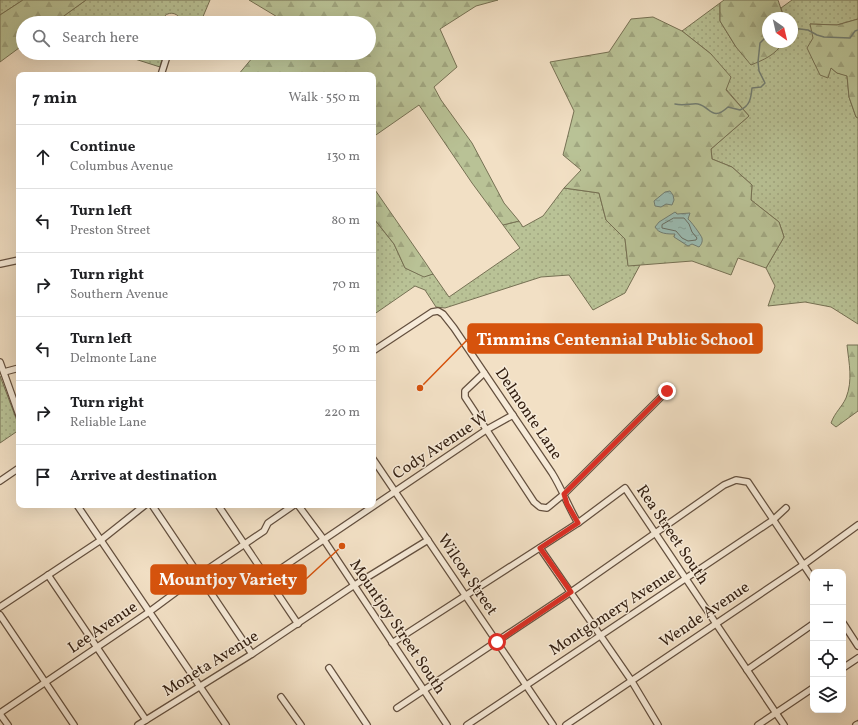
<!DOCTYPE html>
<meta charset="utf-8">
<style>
body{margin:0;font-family:Vollkorn,serif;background:#f6f6f6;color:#202124}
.controls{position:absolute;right:12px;bottom:12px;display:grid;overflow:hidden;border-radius:8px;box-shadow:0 4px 16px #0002}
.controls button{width:36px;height:36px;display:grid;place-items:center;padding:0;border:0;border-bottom:1px solid #e0e0e0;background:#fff;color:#202124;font:20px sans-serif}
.compass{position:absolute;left:762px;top:12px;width:36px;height:36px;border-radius:50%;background:#fff;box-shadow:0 4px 16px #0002;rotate:146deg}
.stop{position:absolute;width:12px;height:12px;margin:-9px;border:3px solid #d93025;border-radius:50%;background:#fff}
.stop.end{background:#d93025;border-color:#fff;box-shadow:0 1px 4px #0008}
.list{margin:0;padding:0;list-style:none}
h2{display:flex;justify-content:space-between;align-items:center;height:52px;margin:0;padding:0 16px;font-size:17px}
h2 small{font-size:13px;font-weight:400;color:#757577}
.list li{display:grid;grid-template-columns:26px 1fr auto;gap:12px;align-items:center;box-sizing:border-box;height:64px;padding:0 16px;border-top:1px solid #e0e0e0}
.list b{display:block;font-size:15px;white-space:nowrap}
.list p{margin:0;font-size:13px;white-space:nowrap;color:#757577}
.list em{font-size:13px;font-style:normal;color:#757577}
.icon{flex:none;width:22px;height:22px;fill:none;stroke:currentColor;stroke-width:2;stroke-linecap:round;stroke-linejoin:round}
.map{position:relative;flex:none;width:858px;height:725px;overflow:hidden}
.search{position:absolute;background:#fff;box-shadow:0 4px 16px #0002;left:16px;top:16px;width:360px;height:44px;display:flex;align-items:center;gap:10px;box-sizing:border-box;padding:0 14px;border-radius:22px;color:#757577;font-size:15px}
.panel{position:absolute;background:#fff;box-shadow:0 4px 16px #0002;left:16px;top:72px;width:360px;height:436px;border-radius:8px}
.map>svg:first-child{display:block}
.grass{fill:url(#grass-dots);stroke:#767154}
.forest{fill:url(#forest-firs);stroke:#767154}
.water{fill:url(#water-ripples);stroke:#727e73}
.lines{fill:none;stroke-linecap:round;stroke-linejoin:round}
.shore{stroke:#686e63;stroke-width:1}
.stream{stroke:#727e73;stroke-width:1.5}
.minor-casing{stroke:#64503f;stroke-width:8}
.minor{stroke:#f7ebd9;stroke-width:5.5}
.route{stroke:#d93025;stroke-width:5}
.labels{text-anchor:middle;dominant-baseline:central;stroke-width:3;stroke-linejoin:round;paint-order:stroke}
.street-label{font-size:16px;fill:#342012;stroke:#f7ebd9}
.leader{fill:none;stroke:#d6530d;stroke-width:1.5}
.callout-dot{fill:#d6530d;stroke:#f7ebd9;stroke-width:1.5}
.callout{fill:#d6530d;stroke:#d6530d;stroke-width:1.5}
.callout-label{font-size:17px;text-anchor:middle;font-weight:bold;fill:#fff}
</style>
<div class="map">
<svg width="858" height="725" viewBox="0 0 858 725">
<defs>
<pattern id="grass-dots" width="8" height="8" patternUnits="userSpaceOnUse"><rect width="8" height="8" fill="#b9c296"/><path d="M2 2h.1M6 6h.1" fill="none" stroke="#a0a680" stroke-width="1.8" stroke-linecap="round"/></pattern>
<pattern id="forest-firs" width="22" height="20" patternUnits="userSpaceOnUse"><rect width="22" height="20" fill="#b9c296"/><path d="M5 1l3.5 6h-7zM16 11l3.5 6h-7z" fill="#a0a680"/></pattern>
<pattern id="water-ripples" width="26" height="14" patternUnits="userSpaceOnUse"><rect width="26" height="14" fill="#9bbdb4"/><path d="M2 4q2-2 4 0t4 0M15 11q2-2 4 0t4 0" fill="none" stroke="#86a29a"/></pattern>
</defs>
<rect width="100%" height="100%" fill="#f2e0c5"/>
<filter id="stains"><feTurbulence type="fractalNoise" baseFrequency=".005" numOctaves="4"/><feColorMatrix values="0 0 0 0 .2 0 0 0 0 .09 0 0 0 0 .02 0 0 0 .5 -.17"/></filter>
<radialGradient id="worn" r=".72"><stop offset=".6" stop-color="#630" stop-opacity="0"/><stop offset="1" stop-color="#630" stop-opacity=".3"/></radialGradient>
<g class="grass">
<path d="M0,0H23L0,15Z"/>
<path d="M86,0H210L202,19L187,23H182C179,10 163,10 162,23H54Z"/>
<path d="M792,0H858V19L837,25L810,24L831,68L837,73L847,75L849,97L856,117L858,118V324L831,307L805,302L768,306L775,286L766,268L784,237L779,222L751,200L752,185L732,167L712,159L711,149L749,116L726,89L711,54L682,31L720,3V21L736,47L781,46L783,42H792V18H784L781,8Z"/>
<path d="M116,53H164L160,67Z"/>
<path d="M564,188L599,193L606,220L625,239L628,265H640L625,293L593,310L569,275L541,277L445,308L436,307L425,290L415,286L373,315V223L375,220L394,244L405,268L424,276L433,274L449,297L520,248L503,225L519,221L523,227L543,216Z"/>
<path d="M0,376L19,426V430L0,443Z"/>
</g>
<g class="forest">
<path d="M23,0H86L54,23H23V45L0,62V15Z"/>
<path d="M249,0H498L476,6L440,29L457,67L434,87L441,100L472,143L504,203L519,221L503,225L472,183L419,105L373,137V75H238L253,57L269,53H369V23H279V18Z"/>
<path d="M724,0H778L784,18H768V42H783C776,55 763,60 751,65L736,47L720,21V3Z"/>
<path d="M653,17L682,31L711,54L731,77L726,90L749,116L711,149L712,159L732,167L752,185L751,200L779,222L784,237L766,268L738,258L731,275L692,261L628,266L625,239L606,220L599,193L564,188L581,170L563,155L574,111L550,62L609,52L631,19Z"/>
<path d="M858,19V118L856,117L849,97L847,76L837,73L831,68L828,78L820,75L807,48L813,38L810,24L837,25Z"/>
<path d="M373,187L425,262L433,274L424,277L405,268L394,244L375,220L373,223Z"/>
<path d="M847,345H858V411L836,427L831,423C835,412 842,407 846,398C853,380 849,364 847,345Z"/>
</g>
<g class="water">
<path d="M670,191L673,195L674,200L672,205L666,204L661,207L655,206L654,201L665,192Z"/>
<path d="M675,212L677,214L690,213L688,219C690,220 701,235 702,238C703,242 701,245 699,247L692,244L688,246L674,237L675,234C667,234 659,234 655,227L659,222Z"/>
</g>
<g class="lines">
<path class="shore" d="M674,218H684L689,224L692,232L697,238L696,240L688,241L682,238L676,231L662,228V225Z"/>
<g class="stream">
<path d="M792,28L808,30L817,35L824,37L850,38L855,31L858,30"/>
<path d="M675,104C684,106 693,103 698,104C711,107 712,122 728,107L740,110C750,106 751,98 752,88L761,87L765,83L759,71L758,62L760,43L768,35"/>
</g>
<defs>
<g id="minor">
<path d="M161,75L168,53"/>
<path d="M0,264L19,260"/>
<path d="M373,351L432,312L438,311L443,314L454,328L552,473C562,489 568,506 578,523"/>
<path d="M0,362L19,415"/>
<path d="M4,372L19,368"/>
<path d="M484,373L465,391V397L534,502L540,507L547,508L564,494L667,391"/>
<path d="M373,459L553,725"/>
<path d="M0,481L19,468"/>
<path d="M77,505L226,725"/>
<path d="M152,505L252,654"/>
<path d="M218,505L298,624"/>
<path d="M298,505L324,540L447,725"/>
<path d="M540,548L631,680L658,725"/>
<path d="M48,575L146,720"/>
<path d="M267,578L486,430L513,415"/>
<path d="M0,607L101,540L145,505"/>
<path d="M0,615L74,725"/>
<path d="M843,623L858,646"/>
<path d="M392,643L578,523L625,488L784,725"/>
<path d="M329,668L367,725"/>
<path d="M843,668L858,658"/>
<path d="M747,670L813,624"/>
<path d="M281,697L301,725"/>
<path d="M397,708L571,592L724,485L736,480L748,482L813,579"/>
<path d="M0,713L149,612L199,575L264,531L268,523L294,505"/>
<path d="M0,714L8,725"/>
<path d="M138,725L252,654L353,586L428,540"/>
<path d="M467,725L773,520L786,508"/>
<path d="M566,725L803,565L858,525"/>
<path d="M758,725L813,688"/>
<path d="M856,725L858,724"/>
</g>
</defs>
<use href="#minor" class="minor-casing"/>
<use href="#minor" class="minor"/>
</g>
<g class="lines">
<path class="route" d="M497,642L571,592L540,548L578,523L567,504L564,494L667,391"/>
</g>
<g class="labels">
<g class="street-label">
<text transform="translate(528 414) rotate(56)">Delmonte Lane</text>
<text transform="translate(441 446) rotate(-33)">Cody Avenue W</text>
<text transform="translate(672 535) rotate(56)">Rea Street South</text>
<text transform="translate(467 575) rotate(56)">Wilcox Street</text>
<text transform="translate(613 612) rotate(-33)">Montgomery Avenue</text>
<text transform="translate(705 615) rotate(-34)">Wende Avenue</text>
<text transform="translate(397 627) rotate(56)">Mountjoy Street South</text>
<text transform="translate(103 628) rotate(-34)">Lee Avenue</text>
<text transform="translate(211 664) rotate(-32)">Moneta Avenue</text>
</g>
</g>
<path class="leader" d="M420 388L468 339M342 546L306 579"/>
<g class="callout-dot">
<circle cx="420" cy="388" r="4"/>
<circle cx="342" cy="546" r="4"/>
</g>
<g class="callout">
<rect x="468" y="324" width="294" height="29" rx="4"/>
<rect x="151" y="565" width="155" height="29" rx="4"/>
</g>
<g class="callout-label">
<text x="615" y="345">Timmins Centennial Public School</text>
<text x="228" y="585">Mountjoy Variety</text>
</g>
<rect width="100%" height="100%" filter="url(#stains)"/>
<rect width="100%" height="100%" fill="url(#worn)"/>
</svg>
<div class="controls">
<button>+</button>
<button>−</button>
<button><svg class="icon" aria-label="locate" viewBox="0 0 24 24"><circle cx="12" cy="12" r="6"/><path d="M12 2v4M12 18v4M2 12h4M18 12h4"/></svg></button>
<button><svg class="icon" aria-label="layers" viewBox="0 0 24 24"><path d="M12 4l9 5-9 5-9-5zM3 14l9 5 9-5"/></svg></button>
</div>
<svg class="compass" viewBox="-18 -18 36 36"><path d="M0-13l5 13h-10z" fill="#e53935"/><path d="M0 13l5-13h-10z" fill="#757577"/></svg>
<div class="stop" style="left:497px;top:642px"></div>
<div class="stop end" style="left:667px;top:391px"></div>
<div class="search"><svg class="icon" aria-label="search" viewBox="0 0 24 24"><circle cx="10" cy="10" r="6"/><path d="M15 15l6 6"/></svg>Search here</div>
<section class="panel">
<h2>7 min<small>Walk · 550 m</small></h2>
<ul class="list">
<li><svg class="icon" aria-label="ahead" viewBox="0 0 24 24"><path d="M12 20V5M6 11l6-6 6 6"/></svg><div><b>Continue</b><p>Columbus Avenue</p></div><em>130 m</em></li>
<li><svg class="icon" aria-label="left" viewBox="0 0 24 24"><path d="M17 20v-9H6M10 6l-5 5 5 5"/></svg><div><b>Turn left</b><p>Preston Street</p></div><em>80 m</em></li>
<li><svg class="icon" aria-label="right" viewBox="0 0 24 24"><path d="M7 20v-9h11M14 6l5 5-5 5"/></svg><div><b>Turn right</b><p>Southern Avenue</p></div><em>70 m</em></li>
<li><svg class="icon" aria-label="left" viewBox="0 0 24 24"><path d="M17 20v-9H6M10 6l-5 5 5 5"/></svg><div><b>Turn left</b><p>Delmonte Lane</p></div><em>50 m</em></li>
<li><svg class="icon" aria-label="right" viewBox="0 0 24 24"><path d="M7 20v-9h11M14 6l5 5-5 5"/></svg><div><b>Turn right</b><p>Reliable Lane</p></div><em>220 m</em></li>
<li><svg class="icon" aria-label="arrive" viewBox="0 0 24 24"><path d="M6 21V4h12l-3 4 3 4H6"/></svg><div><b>Arrive at destination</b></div></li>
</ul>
</section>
</div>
